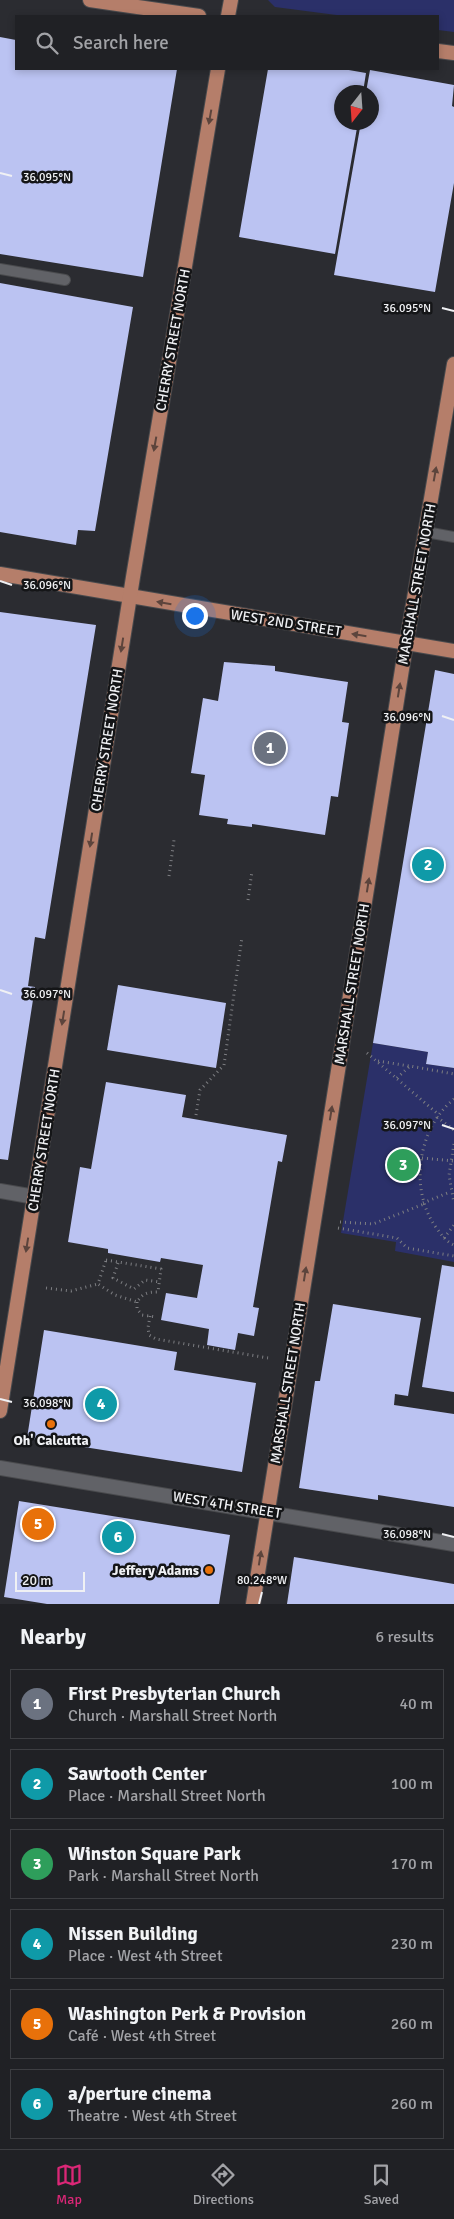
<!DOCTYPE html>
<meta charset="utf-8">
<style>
body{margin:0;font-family:Signika,sans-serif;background:#28292d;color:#f1f3f6}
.compass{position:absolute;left:334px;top:85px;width:45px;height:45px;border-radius:50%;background:#202125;box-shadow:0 2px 8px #0003;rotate:197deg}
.scale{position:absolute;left:15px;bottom:12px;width:70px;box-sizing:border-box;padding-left:5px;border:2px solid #f0f1f4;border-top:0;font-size:14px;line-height:18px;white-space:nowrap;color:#f0f1f4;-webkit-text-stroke:4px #141517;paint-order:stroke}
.you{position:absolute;left:194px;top:615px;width:18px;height:18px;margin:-12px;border:4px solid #fff;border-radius:50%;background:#1a73e8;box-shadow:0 0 0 8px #1a73e833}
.badge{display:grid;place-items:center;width:32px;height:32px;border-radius:50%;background:#db2777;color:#fff;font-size:16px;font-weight:700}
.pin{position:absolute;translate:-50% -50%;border:2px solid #fff;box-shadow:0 1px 5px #0006}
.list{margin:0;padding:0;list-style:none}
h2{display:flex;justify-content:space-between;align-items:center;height:65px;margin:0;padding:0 20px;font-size:21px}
h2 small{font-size:16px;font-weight:400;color:#a2a3a7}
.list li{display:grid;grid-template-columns:32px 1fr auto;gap:15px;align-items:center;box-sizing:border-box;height:70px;margin:0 10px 10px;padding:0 10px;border:1px solid #3d3e42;border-radius:0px}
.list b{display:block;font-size:19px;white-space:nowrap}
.list p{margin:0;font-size:16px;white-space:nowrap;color:#a2a3a7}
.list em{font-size:16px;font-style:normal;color:#a2a3a7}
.icon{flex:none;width:28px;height:28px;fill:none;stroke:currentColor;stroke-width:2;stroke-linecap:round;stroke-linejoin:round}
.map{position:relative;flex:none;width:454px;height:1604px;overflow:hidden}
.search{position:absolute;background:#202125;box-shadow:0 2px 8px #0003;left:15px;right:15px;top:15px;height:55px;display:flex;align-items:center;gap:12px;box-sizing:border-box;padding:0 18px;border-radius:0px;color:#a2a3a7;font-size:19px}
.sheet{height:545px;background:#202125}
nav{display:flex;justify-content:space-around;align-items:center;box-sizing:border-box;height:70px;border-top:1px solid #3d3e42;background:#202125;font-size:14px;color:#a2a3a7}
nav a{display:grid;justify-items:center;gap:2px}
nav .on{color:#db2777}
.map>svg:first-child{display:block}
.green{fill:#2b3069}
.building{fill:#bbc3f2}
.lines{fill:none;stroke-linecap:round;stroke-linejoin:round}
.service-casing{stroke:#494a4d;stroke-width:12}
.tertiary-casing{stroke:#494a4d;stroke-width:16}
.secondary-casing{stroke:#494a4d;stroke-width:16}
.primary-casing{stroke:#494a4d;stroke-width:16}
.path{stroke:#7d7e82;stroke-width:3;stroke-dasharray:1 4;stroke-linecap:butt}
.service{stroke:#616267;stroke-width:10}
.tertiary{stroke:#616267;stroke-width:14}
.secondary{stroke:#616267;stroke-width:14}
.primary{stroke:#b57e6a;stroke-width:14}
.oneway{fill:#5c443c}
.ticks{fill:none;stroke:#f0f1f4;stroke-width:2}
.food-dot{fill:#e8710a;stroke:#141517;stroke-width:2}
.labels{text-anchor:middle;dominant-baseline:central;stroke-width:5;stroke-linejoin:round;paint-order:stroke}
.street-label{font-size:14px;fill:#f0f1f4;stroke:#141517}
.poi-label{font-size:14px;font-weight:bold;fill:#f0f1f4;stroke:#141517}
.ticks-label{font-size:12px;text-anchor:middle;fill:#f0f1f4;stroke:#141517;stroke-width:5;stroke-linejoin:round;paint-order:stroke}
</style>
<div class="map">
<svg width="454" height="1604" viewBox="0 0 454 1604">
<rect width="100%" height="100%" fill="#2b2c31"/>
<g class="green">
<path d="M268,0H454V32L438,30V16H344L275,7Z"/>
<path d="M373,1043L428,1052L426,1064L454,1068V1262L395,1251L396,1242L341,1233Z"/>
</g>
<g class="building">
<path d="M0,37L16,40V69H177L143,277L0,254Z"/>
<path d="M268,69H343L366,73L363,92H342V122H358L335,254L239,237Z"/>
<path d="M370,70L454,85L452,106L454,107V183L435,292L334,275L361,122H372V92H366Z"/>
<path d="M0,283L133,307L95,531L78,530L76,545L0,532Z"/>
<path d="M0,612L96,625L45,939L35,937L28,986L35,987L8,1160L0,1159Z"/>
<path d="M224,662L275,666V671L348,682L342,722L349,723L338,797L331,796L325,835L252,824V827L227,824L228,819L199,815L205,775L191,773L203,698L218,701Z"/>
<path d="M435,670L454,674V1068L426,1064L428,1052L373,1043Z"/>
<path d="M118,985L226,1003L216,1068L107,1050Z"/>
<path d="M106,1082L186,1095L182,1117L287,1135L282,1162L278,1161L253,1307L259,1308L254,1336L238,1333L235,1350L207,1345L209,1329L161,1320L166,1293L197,1298L203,1265L161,1258L160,1262L108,1253V1249L68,1242L80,1167L91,1169Z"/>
<path d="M442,1265L454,1267V1392L422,1387Z"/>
<path d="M333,1304L421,1318L408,1396L395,1394L394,1405L454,1414V1507L378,1495V1500L299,1488L315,1381H320Z"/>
<path d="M44,1330L177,1352L174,1370L256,1383L242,1472L27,1438Z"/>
<path d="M19,1501L230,1535L219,1604H47L4,1597Z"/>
<path d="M294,1557L454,1584V1604H287Z"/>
</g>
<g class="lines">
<defs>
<g id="service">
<path d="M0,269L65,280"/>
<path d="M426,532L454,537"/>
</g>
<path id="tertiary" d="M0,1191L35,1197"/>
<path id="secondary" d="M0,1468L454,1544"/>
<g id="primary">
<path d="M90,0L199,16"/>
<path d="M228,16L231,0"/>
<path d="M438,51L454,53"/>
<path d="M0,574L454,651"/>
<path d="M0,1411L133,577L218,69"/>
<path d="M253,1604L403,663L454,364"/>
</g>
</defs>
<use href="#service" class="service-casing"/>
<use href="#tertiary" class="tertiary-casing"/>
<use href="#secondary" class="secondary-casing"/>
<use href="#primary" class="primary-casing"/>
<g class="path">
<path d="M169,876L174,840"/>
<path d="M248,900L252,871"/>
<path d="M367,1053L438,1114"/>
<path d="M378,1061L409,1066"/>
<path d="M397,1078L410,1066L454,1074"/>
<path d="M454,1099C418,1128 409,1188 435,1226C441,1234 445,1241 454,1245"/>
<path d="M196,1115L200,1090L224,1065L242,937"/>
<path d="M437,1117L454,1130"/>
<path d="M454,1144L449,1175L454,1203"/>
<path d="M422,1158L454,1161"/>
<path d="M423,1203L450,1192"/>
<path d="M340,1222L373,1224L424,1204"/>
<path d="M338,1228L397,1238L407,1248L454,1256"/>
<path d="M444,1238L454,1225"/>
<path d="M106,1260L161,1269L158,1292C148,1292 143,1293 137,1302L115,1295L98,1284Z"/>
<path d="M118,1263L113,1278L134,1289L145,1280L160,1282"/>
<path d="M46,1288L71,1291L98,1284"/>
<path d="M137,1302V1309L142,1315L156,1317"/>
<path d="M150,1316L148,1328L149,1335L156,1339L268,1358"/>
</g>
<use href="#service" class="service"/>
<use href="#tertiary" class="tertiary"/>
<use href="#secondary" class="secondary"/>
<use href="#primary" class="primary"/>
</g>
<defs><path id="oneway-solid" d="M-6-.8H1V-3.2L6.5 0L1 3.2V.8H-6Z" transform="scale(1.25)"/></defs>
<g class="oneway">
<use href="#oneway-solid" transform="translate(210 117) rotate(100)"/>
<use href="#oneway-solid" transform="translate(155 444) rotate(100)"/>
<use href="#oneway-solid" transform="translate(435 474) rotate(-80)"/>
<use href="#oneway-solid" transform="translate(164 603) rotate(-170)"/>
<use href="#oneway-solid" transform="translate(359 635) rotate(-171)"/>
<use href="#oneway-solid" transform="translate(122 645) rotate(99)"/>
<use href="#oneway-solid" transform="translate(399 690) rotate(-81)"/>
<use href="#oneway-solid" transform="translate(91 840) rotate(99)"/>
<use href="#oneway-solid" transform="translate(368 885) rotate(-81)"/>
<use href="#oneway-solid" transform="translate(63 1018) rotate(99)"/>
<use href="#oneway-solid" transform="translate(331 1113) rotate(-81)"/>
<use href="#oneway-solid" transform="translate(27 1245) rotate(99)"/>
<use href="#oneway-solid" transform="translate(305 1274) rotate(-81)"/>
<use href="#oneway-solid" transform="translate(260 1558) rotate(-81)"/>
</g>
<path class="ticks" d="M0,173L12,176M442,308L454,311M0,581L12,585M442,716L454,720M0,990L12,994M442,1125L454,1129M0,1399L12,1402M442,1534L454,1537M259,1604L262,1592"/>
<g class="food-dot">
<circle cx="51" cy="1424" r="5"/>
<circle cx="209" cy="1570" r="5"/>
</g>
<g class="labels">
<g class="street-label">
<text transform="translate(173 340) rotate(-80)">CHERRY STREET NORTH</text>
<text transform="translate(417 584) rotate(-80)">MARSHALL STREET NORTH</text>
<text transform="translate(286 623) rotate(9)">WEST 2ND STREET</text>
<text transform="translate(107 740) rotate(-81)">CHERRY STREET NORTH</text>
<text transform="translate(352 984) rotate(-81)">MARSHALL STREET NORTH</text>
<text transform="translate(44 1140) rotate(-81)">CHERRY STREET NORTH</text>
<text transform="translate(288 1383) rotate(-81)">MARSHALL STREET NORTH</text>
<text transform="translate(227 1505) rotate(9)">WEST 4TH STREET</text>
</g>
<g class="poi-label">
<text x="51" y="1440">Oh' Calcutta</text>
<text x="199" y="1570" text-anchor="end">Jeffery Adams</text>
</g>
</g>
<g class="ticks-label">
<text x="47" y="181">36.095°N</text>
<text x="407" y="312">36.095°N</text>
<text x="47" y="589">36.096°N</text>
<text x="407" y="721">36.096°N</text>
<text x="47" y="998">36.097°N</text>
<text x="407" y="1129">36.097°N</text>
<text x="47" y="1407">36.098°N</text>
<text x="407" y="1538">36.098°N</text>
<text x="262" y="1584">80.248°W</text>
</g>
</svg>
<svg class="compass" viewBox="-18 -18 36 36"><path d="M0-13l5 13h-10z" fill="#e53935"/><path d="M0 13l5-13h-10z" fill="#a2a3a7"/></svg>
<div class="scale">20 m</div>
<div class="you"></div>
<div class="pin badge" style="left:270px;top:748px;background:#6b7280">1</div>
<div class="pin badge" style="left:428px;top:865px;background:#0f9aa8">2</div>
<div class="pin badge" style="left:403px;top:1165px;background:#2e9e5b">3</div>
<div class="pin badge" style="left:101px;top:1404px;background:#0f9aa8">4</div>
<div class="pin badge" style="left:38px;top:1524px;background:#e8710a">5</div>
<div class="pin badge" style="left:118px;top:1537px;background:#0f9aa8">6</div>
<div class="search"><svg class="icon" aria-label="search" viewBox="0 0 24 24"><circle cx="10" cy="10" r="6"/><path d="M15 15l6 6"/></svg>Search here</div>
</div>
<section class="sheet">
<h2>Nearby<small>6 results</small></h2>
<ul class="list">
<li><span class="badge" style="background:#6b7280">1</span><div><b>First Presbyterian Church</b><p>Church · Marshall Street North</p></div><em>40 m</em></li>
<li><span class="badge" style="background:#0f9aa8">2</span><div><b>Sawtooth Center</b><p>Place · Marshall Street North</p></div><em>100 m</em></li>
<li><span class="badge" style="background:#2e9e5b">3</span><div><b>Winston Square Park</b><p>Park · Marshall Street North</p></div><em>170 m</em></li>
<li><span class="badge" style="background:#0f9aa8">4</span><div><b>Nissen Building</b><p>Place · West 4th Street</p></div><em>230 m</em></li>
<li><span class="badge" style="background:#e8710a">5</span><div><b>Washington Perk &amp; Provision</b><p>Café · West 4th Street</p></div><em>260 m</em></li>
<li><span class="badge" style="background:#0f9aa8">6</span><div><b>a/perture cinema</b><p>Theatre · West 4th Street</p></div><em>260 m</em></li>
</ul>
</section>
<nav>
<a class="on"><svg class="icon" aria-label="map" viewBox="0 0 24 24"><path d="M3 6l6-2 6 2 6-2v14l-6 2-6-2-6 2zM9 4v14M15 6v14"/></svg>Map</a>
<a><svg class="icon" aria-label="directions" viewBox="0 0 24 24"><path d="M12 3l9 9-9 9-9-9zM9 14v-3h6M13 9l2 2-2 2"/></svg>Directions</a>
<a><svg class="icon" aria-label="saved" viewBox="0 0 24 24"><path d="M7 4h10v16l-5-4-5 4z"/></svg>Saved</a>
</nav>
